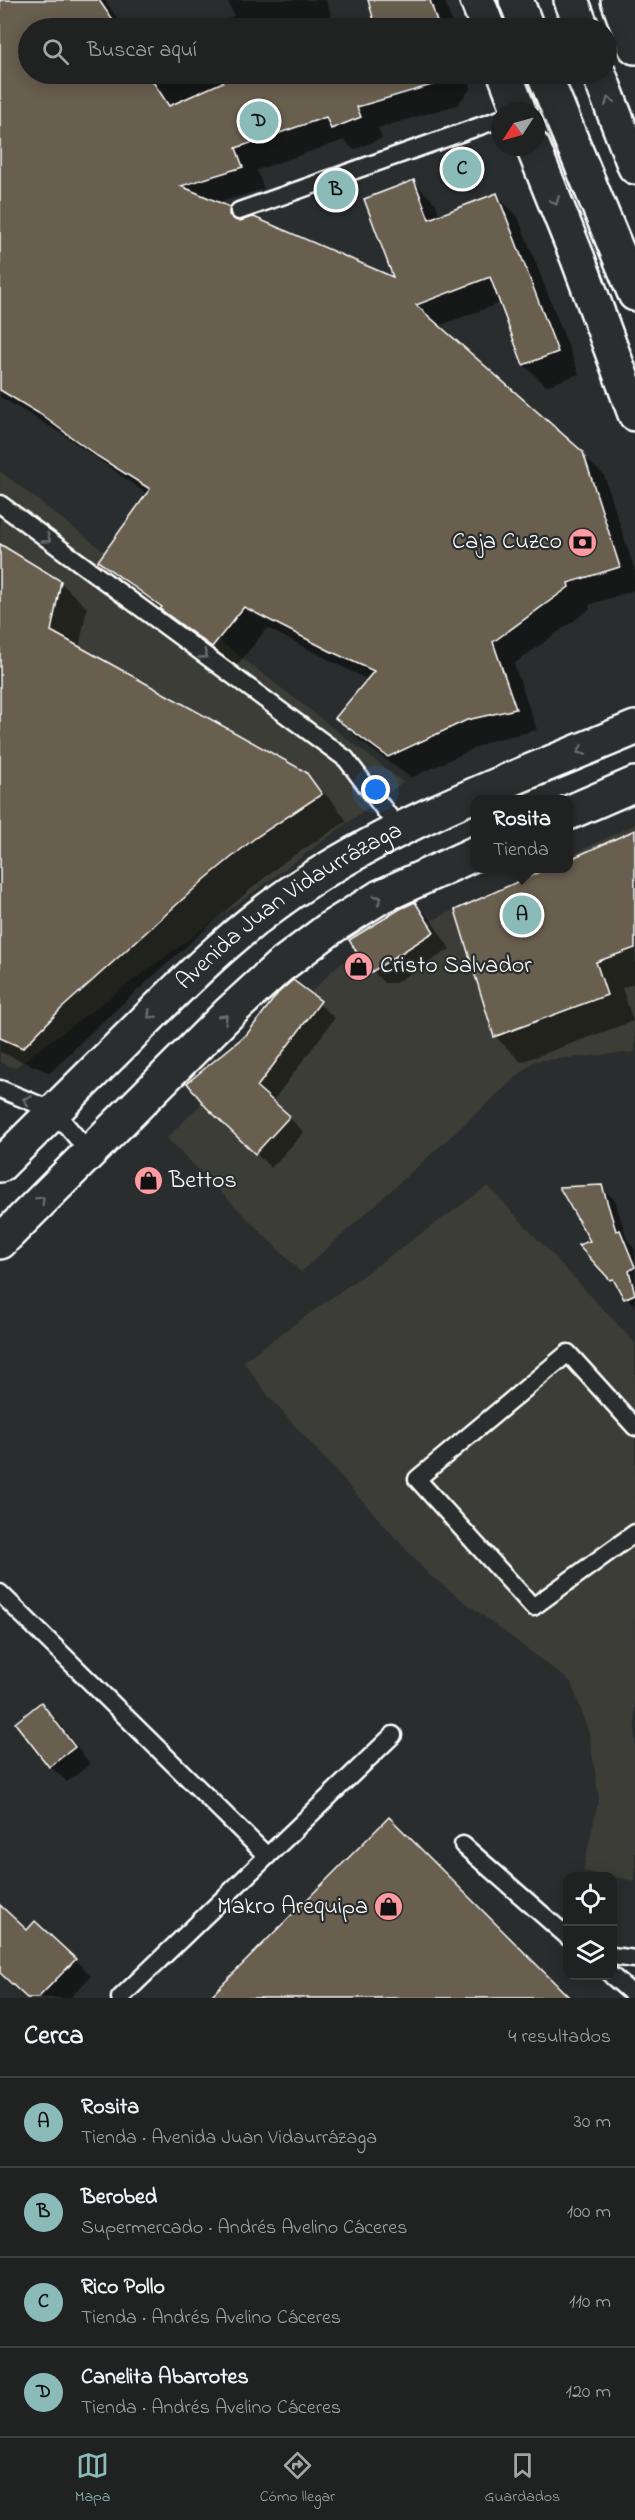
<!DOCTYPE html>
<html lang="es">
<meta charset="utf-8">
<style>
body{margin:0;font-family:"Indie Flower",sans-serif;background:#282a2a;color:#f1f3f6}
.controls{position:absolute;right:18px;bottom:18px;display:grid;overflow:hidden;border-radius:12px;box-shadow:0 3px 15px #0003}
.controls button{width:54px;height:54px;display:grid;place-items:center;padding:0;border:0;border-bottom:2px solid #3d3f40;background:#202222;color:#f1f3f6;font:30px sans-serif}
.compass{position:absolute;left:491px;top:102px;width:54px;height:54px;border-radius:50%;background:#202222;box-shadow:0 3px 15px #0003;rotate:234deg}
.you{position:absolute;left:376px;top:790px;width:21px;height:21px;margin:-15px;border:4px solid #fff;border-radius:50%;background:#1a73e8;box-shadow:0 0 0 9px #1a73e833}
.badge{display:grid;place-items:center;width:39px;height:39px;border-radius:50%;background:#8bbbb9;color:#111;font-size:20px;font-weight:700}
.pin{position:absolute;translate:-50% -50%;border:3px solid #fff;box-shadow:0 2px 6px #0006}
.popup{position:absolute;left:471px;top:795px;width:102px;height:78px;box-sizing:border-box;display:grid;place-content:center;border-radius:12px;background:#202222;filter:drop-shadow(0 2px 4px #0005);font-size:20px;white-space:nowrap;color:#a2a4a5}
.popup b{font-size:22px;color:#f1f3f6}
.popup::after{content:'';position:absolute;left:50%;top:100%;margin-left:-12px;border:12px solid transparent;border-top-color:#202222}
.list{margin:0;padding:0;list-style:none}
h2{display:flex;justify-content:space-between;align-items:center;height:78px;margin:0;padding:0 24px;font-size:26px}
h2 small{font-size:20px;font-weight:400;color:#a2a4a5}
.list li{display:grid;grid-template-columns:39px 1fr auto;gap:18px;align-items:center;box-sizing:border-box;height:90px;padding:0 24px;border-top:2px solid #3d3f40}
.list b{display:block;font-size:22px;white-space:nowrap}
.list p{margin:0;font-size:20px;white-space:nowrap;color:#a2a4a5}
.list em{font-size:20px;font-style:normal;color:#a2a4a5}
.icon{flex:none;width:33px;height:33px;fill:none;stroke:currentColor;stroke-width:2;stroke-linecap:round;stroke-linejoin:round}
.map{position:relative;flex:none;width:635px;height:1998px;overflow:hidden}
.search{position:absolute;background:#202222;box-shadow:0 3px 15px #0003;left:18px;right:18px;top:18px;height:66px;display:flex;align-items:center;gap:15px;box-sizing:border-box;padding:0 21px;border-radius:33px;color:#a2a4a5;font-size:22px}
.sheet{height:438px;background:#202222}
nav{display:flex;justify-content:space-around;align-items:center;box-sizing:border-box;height:84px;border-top:2px solid #3d3f40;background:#202222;font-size:16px;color:#a2a4a5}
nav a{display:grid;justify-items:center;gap:3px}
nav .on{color:#8bbbb9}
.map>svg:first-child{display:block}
.built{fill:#3d3c38}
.shadow{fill:#0007}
.building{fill:#695e50;stroke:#fff;stroke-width:1.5}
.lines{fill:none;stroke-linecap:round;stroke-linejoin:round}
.lane-casing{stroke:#fff;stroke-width:21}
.secondary-casing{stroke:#fff;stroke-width:38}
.highway-casing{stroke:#fff;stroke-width:38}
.lane{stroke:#2a2d2e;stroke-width:16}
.secondary{stroke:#2a2d2e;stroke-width:33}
.highway{stroke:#2a2d2e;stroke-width:33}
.oneway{stroke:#6a6c6d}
.labels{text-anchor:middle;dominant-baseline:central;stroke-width:4.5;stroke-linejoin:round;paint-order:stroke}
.poi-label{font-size:24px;fill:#fff;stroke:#2a2d2e;text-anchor:end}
.street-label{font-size:24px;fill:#fff;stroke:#2a2d2e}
</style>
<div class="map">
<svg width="635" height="1998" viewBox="0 0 635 1998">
<rect width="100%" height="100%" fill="#2a2d2e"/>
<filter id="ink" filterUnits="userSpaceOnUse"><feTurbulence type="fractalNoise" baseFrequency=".0167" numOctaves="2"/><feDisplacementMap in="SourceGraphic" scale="12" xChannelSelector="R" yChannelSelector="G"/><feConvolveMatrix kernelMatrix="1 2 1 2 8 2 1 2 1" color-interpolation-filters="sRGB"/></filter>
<g filter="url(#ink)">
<g class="built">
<path d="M0,471L403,782L14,1068L0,1062Z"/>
<path d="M635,824V1052L534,1061L301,1272L167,1138L338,965L541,869L568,868L569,856Z"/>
<path d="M488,1186L635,1343V1881L583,1871L599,1798L589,1734L572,1683L428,1574L271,1399L243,1361Z"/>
</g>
<g class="shadow">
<path d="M0,0H105L124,28H28V74H273L278,87L311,74H467L471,88L457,105L378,128L382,138L354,150L344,140L257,170L264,189L217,203L229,208L242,221L396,280L414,182L436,204L440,217L496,195L518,217L579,374L546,386L524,365L501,303L438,326L604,475L635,571V590L589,605L590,609L514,664L537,730L490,741L411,778L359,740L337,718L368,680L267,628L235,668L122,583L100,561L148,495L64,435L0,397Z"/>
<path d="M227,0H326L332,17L299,28H202L234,16Z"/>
<path d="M369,0H445L453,28H378Z"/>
<path d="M0,546L60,582L87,608L79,648L305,774L332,801L347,821L281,864L231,906L87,1036L50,1073L0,1052Z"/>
<path d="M635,832V983L622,988L633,1021L521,1062L495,1036L568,868Z"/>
<path d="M415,903L431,920L450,949L395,983H384L368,966Z"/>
<path d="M293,982L335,1018L272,1102L304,1132L271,1168L223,1122L249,1035Z"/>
<path d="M601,1187L615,1200L627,1239L635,1250V1307L608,1276L592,1242Z"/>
<path d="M41,1704L57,1720L90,1764L67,1782L50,1766Z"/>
<path d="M0,1907L27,1932L75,1960L91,1976L70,1998H28L0,1971Z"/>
</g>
<g class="building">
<path d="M0,0H99L118,28H28V74H148L169,106L223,82L220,74H443L441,76L442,82L357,107L361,117L331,129L326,117L236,148L243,167L181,186L230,207L229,215L237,221L254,217L393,277L364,199L414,180L429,219L497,193L558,352L523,365L490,277L416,305L583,452L620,567L568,583L569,587L493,642L516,709L467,720L388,757L335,718L374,671L334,653L244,607L212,647L160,609L162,607L98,561L150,489L97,456L40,414L0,390Z"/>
<path d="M368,0H430L439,28H376Z"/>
<path d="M0,544L61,581L51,631L306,772L322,794L255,838L204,880L61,1009L23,1048L0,1038Z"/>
<path d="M635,830V948L596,962L607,995L494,1037L455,910L548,868H568V860Z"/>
<path d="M415,902L434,932L370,973L349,940L400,909Z"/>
<path d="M293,980L321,1001L257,1087L290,1116L255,1154L206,1107L187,1083L247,1034L278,993Z"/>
<path d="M602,1185L616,1231L620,1230L635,1267L629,1271L635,1294L624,1299L613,1279L610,1280L578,1245L590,1241L559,1187Z"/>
<path d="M41,1702L75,1747L49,1767L15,1723Z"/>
<path d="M389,1817L570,1998H209Z"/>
<path d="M0,1905L27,1930L35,1921L76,1959L38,1998H27L0,1973Z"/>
</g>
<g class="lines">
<defs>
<g id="lane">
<path d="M239,211L500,119"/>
<path d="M0,504L346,759L399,829"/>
<path d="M0,1089L54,1111L89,1152"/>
<path d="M635,1427L568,1353L417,1479L533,1607L635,1533"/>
<path d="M0,1593L267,1856"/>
<path d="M463,1845L568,1937"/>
<path d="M612,1956L635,1959"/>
<path d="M612,1976L635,1996"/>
<path d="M120,1998L393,1735"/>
</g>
<g id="secondary">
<path d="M477,0L488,28"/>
<path d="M618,0L635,47"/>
<path d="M505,74L519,111"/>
<path d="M533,147L578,259L635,414"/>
<path d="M568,813L635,784"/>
<path id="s1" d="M0,1165C43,1122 86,1080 129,1037C186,980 242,923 310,880C411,815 526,774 635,728"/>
<path d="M0,1242L229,1013L279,967L332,927L380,897L476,853"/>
</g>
<g id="highway">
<path d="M516,0L527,28"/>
<path d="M571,0L582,28"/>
<path d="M544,74L635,294"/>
<path d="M599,74L635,167"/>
</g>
</defs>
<use href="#lane" class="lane-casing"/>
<use href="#secondary" class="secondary-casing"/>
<use href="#highway" class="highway-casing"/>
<use href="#lane" class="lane"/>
<use href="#secondary" class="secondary"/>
<use href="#highway" class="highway"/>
</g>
<defs><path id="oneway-chevron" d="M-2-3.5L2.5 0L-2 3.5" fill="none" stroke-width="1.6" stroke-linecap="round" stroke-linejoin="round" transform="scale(1.5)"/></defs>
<g class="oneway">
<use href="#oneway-chevron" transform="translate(609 101) rotate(-111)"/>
<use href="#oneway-chevron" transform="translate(555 201) rotate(68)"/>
<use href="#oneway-chevron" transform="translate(47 539) rotate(36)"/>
<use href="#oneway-chevron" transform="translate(204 655) rotate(36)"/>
<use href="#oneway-chevron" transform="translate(581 751) rotate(157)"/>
<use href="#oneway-chevron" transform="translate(378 899) rotate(-30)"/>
<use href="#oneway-chevron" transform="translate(151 1015) rotate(135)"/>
<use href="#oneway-chevron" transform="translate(224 1018) rotate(-45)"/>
<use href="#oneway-chevron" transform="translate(27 1100) rotate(-158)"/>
<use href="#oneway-chevron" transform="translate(41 1200) rotate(-45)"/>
</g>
</g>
<defs>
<symbol id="bank-disc" viewBox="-11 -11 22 22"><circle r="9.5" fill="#ff9aa2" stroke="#2a2d2e"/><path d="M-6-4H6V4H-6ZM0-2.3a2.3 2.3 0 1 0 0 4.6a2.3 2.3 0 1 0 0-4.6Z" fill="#111"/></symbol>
<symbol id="shop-disc" viewBox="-11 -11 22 22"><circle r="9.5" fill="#ff9aa2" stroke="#2a2d2e"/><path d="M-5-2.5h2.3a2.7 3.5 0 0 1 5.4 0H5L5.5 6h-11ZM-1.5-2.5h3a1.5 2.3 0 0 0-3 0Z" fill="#111"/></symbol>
</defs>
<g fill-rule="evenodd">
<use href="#bank-disc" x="566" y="526" width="33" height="33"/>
<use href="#shop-disc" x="342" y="950" width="33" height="33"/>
<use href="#shop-disc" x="132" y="1164" width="33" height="33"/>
<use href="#shop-disc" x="372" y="1890" width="33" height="33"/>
</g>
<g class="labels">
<g class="poi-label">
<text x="562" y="542">Caja Cuzco</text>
<text x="380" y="966" text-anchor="start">Cristo Salvador</text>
<text x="169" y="1181" text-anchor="start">Bettos</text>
<text x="368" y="1907">Makro Arequipa</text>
</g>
<g class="street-label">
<text stroke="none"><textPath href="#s1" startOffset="390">Avenida Juan Vidaurrázaga</textPath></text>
</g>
</g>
</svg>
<div class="controls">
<button><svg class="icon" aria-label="locate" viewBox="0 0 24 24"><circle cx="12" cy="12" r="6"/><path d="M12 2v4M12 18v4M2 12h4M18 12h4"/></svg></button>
<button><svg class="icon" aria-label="layers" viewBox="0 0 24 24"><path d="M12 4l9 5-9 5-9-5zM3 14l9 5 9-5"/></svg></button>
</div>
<svg class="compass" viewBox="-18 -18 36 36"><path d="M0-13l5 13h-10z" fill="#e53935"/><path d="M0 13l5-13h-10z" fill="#a2a4a5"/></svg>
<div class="you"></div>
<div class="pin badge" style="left:522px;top:915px">A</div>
<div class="popup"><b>Rosita</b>Tienda</div>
<div class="pin badge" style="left:336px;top:190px">B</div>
<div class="pin badge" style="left:462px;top:169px">C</div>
<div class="pin badge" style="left:259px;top:121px">D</div>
<div class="search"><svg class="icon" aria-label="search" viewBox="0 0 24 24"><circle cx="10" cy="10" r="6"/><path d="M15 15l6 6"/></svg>Buscar aquí</div>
</div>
<section class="sheet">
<h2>Cerca<small>4 resultados</small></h2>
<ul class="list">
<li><span class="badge">A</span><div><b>Rosita</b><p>Tienda · Avenida Juan Vidaurrázaga</p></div><em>30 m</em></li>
<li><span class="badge">B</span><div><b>Berobed</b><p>Supermercado · Andrés Avelino Cáceres</p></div><em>100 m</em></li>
<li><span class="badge">C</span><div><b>Rico Pollo</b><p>Tienda · Andrés Avelino Cáceres</p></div><em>110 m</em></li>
<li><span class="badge">D</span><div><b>Canelita Abarrotes</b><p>Tienda · Andrés Avelino Cáceres</p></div><em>120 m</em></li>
</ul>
</section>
<nav>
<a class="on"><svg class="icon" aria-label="map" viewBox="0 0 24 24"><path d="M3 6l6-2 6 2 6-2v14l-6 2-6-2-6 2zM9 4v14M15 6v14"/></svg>Mapa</a>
<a><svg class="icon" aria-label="directions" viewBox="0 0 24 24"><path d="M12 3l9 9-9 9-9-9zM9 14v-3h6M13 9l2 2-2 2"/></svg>Cómo llegar</a>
<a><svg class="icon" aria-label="saved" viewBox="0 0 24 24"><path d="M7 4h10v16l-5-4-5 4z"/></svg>Guardados</a>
</nav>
